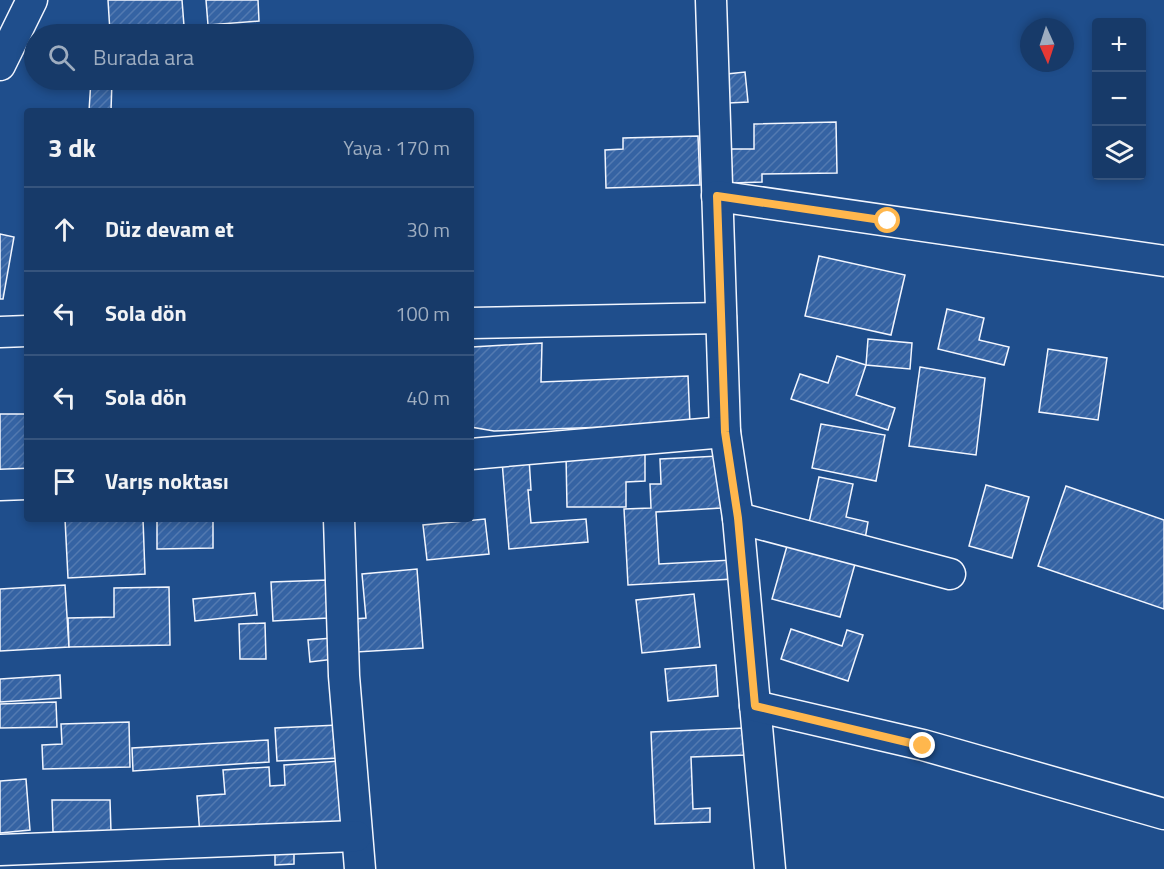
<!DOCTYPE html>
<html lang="tr">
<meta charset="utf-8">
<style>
body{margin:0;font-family:"Titillium Web",sans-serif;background:#20416f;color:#f1f3f6}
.controls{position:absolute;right:18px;top:18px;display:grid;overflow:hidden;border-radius:6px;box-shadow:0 3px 9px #0003}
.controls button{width:54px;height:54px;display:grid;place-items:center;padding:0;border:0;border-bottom:2px solid #36547d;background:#173a69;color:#f1f3f6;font:30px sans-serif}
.compass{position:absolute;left:1020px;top:18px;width:54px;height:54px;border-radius:50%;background:#173a69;box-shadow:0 3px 9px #0003;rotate:177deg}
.stop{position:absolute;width:18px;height:18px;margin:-14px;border:4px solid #ffb74d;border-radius:50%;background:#fff}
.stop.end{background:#ffb74d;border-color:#fff;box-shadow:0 2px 6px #0008}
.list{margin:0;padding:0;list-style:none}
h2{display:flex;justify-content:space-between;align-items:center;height:78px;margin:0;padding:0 24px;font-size:26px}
h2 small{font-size:20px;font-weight:400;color:#9eadc0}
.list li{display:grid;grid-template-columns:39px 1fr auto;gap:18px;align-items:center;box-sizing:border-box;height:84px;padding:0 24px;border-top:2px solid #36547d}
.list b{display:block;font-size:22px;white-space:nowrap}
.list em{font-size:20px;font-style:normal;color:#9eadc0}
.icon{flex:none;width:33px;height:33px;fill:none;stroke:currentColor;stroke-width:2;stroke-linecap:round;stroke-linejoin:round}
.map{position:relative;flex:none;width:1164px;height:869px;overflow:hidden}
.search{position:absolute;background:#173a69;box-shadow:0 3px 9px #0003;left:24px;top:24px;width:450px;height:66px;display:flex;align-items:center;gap:15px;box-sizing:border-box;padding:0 21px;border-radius:33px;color:#9eadc0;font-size:22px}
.panel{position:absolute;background:#173a69;box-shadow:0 3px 9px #0003;left:24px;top:108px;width:450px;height:414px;border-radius:6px}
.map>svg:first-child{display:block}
.building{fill:url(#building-hatch);stroke:#f2f6ff;stroke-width:1.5}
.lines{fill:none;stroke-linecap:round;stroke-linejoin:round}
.minor-casing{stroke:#f2f6ff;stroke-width:33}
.minor{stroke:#1f4e8c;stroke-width:30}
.route{stroke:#ffb74d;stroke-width:8}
</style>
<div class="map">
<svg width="1164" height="869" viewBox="0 0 1164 869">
<defs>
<pattern id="building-hatch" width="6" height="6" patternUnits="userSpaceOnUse" patternTransform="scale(1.5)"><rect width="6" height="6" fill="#3563a3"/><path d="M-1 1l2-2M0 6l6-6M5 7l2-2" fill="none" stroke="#537ab1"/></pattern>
</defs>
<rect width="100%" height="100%" fill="#1f4e8c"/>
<g class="building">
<path d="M108,0H182L184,26L110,32Z"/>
<path d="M206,0H258L259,21L208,25Z"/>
<path d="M745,72L748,102L729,103L727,74Z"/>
<path d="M91,80H112L111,111H89Z"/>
<path d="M836,122L837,173L762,174V182L732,183L731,149H754V124Z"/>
<path d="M698,136L700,185L606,188L605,150L623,149V138Z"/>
<path d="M0,234L14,237L3,299H0Z"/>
<path d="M819,256L905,275L891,335L805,316Z"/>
<path d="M947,309L984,318L979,340L1009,347L1004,365L938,349Z"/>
<path d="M868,339L912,343L910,369L866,365Z"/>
<path d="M542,343L541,382L688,376L690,424L494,431L471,427L472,347Z"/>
<path d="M1048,349L1107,358L1098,420L1039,412Z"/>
<path d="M837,356L866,365L856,395L895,408L888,430L791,399L800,374L828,383Z"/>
<path d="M920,367L985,378L976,455L909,446Z"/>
<path d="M0,414H27V473L0,472Z"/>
<path d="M821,424L885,435L876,481L812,468Z"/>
<path d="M645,454V481L626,482V507H567L566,455Z"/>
<path d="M719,456L721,508L656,512L659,564L732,560L733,579L628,585L624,509L651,508L650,484H661L660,459Z"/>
<path d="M529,458L531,490H528L531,523L586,519L588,542L509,549L502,461Z"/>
<path d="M819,477L853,484L846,517L868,522L865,539L808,527Z"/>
<path d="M986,485L1029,497L1012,558L969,546Z"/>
<path d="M1066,486L1164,520V609L1038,566Z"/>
<path d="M65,519H143L145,574L68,578Z"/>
<path d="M157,519H213V548L157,549Z"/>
<path d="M485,519L489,554L427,560L423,525Z"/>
<path d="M787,546L855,564L840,617L772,599Z"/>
<path d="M417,569L423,648L356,652L354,619L366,618L362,574Z"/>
<path d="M327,580L328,618L273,621L271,582Z"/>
<path d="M65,585L69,647L0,651V589Z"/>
<path d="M169,587L170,645L69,647L68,618L114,617V588Z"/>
<path d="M255,593L257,615L195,621L193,599Z"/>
<path d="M694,594L700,647L642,653L636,600Z"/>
<path d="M265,623L266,659H240L239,624Z"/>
<path d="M791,629L842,646L847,630L863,635L848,681L781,659Z"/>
<path d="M332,638L334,659L310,662L308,640Z"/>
<path d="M716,665L718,696L668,701L665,669Z"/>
<path d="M60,675L61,698L0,702V679Z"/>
<path d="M56,702L57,727L0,728V704Z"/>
<path d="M129,722L130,767L43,769L42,745L62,744L61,724Z"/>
<path d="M338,725L340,758L277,761L275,728Z"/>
<path d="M744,728L745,755L691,757L693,809L710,808V822L655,824L651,732Z"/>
<path d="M268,740L269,762L133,771L132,748Z"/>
<path d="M340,761L344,825L200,835L197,796L225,794L223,770L269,767L270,786L285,785L284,765Z"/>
<path d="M26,779L30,830L0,833V781Z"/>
<path d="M52,800H110L111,832H53Z"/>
<path d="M275,848H294V864L275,865Z"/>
</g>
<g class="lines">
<defs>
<g id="minor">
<path d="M711,0L725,432L738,518L770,869"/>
<path d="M0,65L32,0"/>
<path d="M717,196L1164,261"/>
<path d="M471,323L721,318"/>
<path d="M0,332L27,331"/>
<path d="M471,454L725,432"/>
<path d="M0,485L27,484"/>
<path d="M738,518L950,574"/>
<path d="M339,519L344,676L360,869"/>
<path d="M755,706L923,745L1164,814"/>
<path d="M0,850L356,836"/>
</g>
</defs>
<use href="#minor" class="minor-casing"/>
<use href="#minor" class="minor"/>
</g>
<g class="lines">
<path class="route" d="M888,221L717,196L725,432L738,518L755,706L923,746"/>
</g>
</svg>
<div class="controls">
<button>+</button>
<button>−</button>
<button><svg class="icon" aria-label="layers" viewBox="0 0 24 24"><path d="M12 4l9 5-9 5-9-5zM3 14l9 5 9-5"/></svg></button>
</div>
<svg class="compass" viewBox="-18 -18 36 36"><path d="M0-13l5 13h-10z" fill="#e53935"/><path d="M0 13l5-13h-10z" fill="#9eadc0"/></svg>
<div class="stop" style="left:888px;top:221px"></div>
<div class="stop end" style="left:923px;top:746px"></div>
<div class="search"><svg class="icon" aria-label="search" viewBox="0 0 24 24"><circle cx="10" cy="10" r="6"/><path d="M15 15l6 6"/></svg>Burada ara</div>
<section class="panel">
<h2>3 dk<small>Yaya · 170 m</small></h2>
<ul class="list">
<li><svg class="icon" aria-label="ahead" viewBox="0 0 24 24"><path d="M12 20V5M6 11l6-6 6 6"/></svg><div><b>Düz devam et</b></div><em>30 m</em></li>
<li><svg class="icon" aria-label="left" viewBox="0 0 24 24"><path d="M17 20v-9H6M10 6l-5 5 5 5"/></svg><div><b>Sola dön</b></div><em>100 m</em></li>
<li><svg class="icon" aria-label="left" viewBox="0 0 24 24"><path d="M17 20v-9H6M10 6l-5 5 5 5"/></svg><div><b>Sola dön</b></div><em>40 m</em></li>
<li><svg class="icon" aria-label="arrive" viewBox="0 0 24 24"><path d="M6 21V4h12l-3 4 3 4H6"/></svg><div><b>Varış noktası</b></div></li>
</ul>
</section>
</div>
